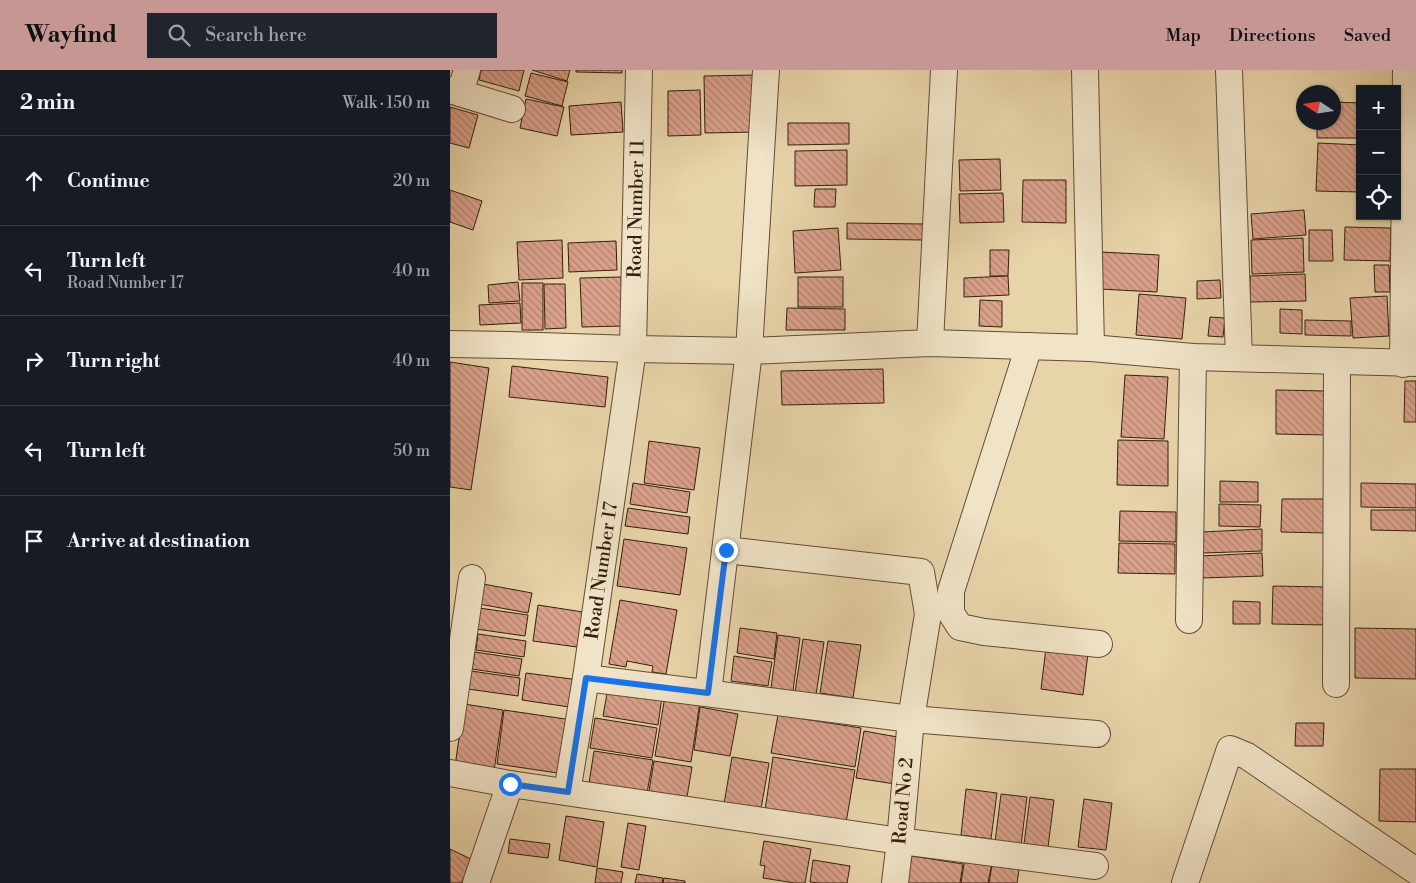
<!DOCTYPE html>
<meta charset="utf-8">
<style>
body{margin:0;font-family:"Libre Bodoni",serif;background:#20242c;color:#f1f3f6}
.controls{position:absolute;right:15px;top:15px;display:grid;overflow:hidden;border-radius:0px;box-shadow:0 1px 4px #0004}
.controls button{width:45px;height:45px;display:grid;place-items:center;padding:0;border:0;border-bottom:1px solid #363941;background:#171b24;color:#f1f3f6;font:25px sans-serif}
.compass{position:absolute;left:846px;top:15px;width:45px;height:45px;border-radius:50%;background:#171b24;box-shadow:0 1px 4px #0004;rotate:282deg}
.stop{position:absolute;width:15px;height:15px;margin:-11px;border:4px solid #1a73e8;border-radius:50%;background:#fff}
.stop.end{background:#1a73e8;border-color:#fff;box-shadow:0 1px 5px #0008}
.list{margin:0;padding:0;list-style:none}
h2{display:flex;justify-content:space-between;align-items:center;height:65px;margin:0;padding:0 20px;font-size:21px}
h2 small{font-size:16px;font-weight:400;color:#9ea1a6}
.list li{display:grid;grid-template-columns:32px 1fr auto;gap:15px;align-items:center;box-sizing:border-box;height:90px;padding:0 20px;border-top:1px solid #363941}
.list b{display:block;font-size:19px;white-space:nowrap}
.list p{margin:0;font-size:16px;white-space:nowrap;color:#9ea1a6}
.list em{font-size:16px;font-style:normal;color:#9ea1a6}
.icon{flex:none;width:28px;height:28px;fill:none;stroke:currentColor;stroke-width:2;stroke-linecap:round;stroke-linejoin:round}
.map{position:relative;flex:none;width:966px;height:813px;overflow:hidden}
header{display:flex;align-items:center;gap:30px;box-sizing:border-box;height:70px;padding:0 25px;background:#c59692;color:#111}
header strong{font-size:24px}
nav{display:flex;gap:28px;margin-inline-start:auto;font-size:18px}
.search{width:350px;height:45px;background:#20242c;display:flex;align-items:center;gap:12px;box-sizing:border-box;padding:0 18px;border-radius:0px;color:#9ea1a6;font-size:19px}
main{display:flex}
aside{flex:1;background:#171b24}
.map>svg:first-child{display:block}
.building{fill:url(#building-back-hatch);stroke:#351f11}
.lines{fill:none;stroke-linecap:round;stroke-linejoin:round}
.minor-casing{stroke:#624c37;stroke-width:28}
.minor{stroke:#f0e3c7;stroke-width:26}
.route{stroke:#1a73e8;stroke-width:6}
.labels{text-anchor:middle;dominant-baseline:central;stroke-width:4;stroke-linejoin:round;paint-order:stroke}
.street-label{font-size:19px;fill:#351f11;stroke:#f0e3c7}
</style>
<header>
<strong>Wayfind</strong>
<div class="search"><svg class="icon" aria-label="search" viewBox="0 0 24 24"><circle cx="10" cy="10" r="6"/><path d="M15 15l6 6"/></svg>Search here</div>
<nav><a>Map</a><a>Directions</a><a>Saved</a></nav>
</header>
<main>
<aside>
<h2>2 min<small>Walk · 150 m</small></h2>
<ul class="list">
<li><svg class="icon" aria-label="ahead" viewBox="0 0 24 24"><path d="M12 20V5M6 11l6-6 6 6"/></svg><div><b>Continue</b></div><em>20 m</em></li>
<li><svg class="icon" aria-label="left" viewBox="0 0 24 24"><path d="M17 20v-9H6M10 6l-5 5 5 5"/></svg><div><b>Turn left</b><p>Road Number 17</p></div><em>40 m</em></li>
<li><svg class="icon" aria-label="right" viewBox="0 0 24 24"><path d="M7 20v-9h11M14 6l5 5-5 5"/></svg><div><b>Turn right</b></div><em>40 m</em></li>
<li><svg class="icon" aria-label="left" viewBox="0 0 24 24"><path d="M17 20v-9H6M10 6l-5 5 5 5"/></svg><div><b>Turn left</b></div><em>50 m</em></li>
<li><svg class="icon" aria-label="arrive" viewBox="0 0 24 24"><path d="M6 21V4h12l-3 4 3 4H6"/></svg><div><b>Arrive at destination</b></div></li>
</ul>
</aside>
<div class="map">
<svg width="966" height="813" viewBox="0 0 966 813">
<defs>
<pattern id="building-back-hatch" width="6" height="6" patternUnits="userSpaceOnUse" patternTransform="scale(1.25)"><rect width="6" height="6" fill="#daa18b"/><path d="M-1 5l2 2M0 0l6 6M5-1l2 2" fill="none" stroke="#b28370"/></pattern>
</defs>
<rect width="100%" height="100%" fill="#e8d4a9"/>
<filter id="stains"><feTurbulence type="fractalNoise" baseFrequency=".004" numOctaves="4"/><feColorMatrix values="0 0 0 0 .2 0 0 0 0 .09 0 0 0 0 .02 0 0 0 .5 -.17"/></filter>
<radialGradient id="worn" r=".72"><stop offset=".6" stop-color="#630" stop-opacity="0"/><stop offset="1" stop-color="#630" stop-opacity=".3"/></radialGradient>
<g class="building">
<path d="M31,0H74L69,21L29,10Z"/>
<path d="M82,0H120L117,11Z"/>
<path d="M126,0H172V3L126,2Z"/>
<path d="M81,3L118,12L112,36L75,26Z"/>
<path d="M305,5L306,62L255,63L254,6Z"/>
<path d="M250,20L251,65L218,66V21Z"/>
<path d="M76,29L114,37L107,66L70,58Z"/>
<path d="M171,32L173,62L121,65L119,36Z"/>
<path d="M884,32L910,33V68H867V52H884Z"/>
<path d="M0,37L28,45L19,78L0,73Z"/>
<path d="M338,53H399V74L338,75Z"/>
<path d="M868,73L910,75V122L866,121Z"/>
<path d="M397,80V115L345,116V81Z"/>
<path d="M550,89L551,120L510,121L509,90Z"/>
<path d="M573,110H616V153L572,152Z"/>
<path d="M365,119H386L385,137H364Z"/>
<path d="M0,120L32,131L23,160L0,152Z"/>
<path d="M553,123L554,152L510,153L509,124Z"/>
<path d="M854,140L856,165L803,169L801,144Z"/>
<path d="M397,153L474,154V170L397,169Z"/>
<path d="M895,157L941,158L940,191L894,190Z"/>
<path d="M388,158L391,200L345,203L343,161Z"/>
<path d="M859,160H882L883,191H859Z"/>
<path d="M853,168L854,202L802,204L801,170Z"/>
<path d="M112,170L113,208L69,210L67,172Z"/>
<path d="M166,171L167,200L119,202L118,173Z"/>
<path d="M540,180H559L558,206H540Z"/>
<path d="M651,182L709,185L707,222L649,219Z"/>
<path d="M924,195H939L940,222H925Z"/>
<path d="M855,204L856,231L800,232V206Z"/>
<path d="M558,206L559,225L514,227V208Z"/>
<path d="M171,207L173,256L132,257L130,208Z"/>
<rect x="348" y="207" width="45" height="30"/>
<path d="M770,210L771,228L747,229V211Z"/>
<path d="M68,212L70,231L39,233L38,215Z"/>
<rect x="72" y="213" width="21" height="47"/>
<path d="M94,214H115L116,258L95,259Z"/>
<path d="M689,224L736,228L732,269L686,265Z"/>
<path d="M937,226L939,266L903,268L900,228Z"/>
<path d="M530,230L552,231V257L529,256Z"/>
<path d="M70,233L71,253L30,255L29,235Z"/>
<path d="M337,238L395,239V260H336Z"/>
<path d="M830,239L852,240V264L830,263Z"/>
<path d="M760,247L775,248L773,267L758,266Z"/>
<path d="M855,250L901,251V266L855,265Z"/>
<path d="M0,292L39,298L21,420L0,417Z"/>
<path d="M62,296L158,307L155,337L59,327Z"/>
<path d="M433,299L434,333L332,335L331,301Z"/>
<path d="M675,305L718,307L714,369L671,367Z"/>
<path d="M955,311H966V352H954Z"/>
<path d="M826,320L877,321L876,365L826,364Z"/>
<path d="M668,370L718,371V416L667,415Z"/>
<path d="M199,371L250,378L244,420L194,413Z"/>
<path d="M770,411L808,412V432H770Z"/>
<path d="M183,413L240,422L237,443L180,434Z"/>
<path d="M911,413L966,414V438L911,437Z"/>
<path d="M832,429H877V463L831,462Z"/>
<path d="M769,434L811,435L810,457L769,456Z"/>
<path d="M178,438L240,447L238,464L175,456Z"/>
<path d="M921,440H966V461L921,460Z"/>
<path d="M670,441L726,442V472L669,471Z"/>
<path d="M812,459V481L753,483L752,462Z"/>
<path d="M174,469L237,478L230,525L167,516Z"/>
<path d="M669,473L725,474V504L668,503Z"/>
<path d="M812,483L813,506L751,508L750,486Z"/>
<path d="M33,514L82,523L78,543L29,534Z"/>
<path d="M823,516L877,517V555L822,554Z"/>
<path d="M170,530L227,540L216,604L202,602L203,596L177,591L176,597L159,594Z"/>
<path d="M783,531L810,532V554H783Z"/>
<path d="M88,535L133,542L127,577L83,571Z"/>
<path d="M29,538L78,545L75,566L26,559Z"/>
<path d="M290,558L327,563L324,589L287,583Z"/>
<path d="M905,558L966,559V609L905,608Z"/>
<path d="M28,564L76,571L74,587L26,580Z"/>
<path d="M328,565L350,568L343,621L321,618Z"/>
<path d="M353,569L374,572L366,625L345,622Z"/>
<path d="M378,571L411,575L403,628L370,623Z"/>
<path d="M596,578L638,583L633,625L591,619Z"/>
<path d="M25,582L72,589L69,606L22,599Z"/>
<path d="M284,586L322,592L318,616L281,611Z"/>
<path d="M21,601L70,608L68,626L18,619Z"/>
<path d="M76,603L129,610L126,638L72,630Z"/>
<path d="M158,618L212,627L208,655L153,646Z"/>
<path d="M215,626L250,632L241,692L205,686Z"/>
<path d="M14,634L53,640L44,701L5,696Z"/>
<path d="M250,637L288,644L280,686L244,680Z"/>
<path d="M54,640L122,650L114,704L47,694Z"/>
<path d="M328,645L411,658L405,697L321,683Z"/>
<path d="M145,648L207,658L202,688L140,678Z"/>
<path d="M846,653H874L873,676H845Z"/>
<path d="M414,661L453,668L445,714L406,708Z"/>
<path d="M144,681L203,690L197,723L139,713Z"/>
<path d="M282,687L319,693L311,739L274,734Z"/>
<path d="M323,687L405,700L396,753L315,740Z"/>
<path d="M204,691L242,697L237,727L199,721Z"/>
<path d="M930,699H966V752L929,751Z"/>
<path d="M516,719L547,723L541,769L511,765Z"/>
<path d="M551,724L577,727L571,775L545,772Z"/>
<path d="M580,727L604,730L598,777L574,774Z"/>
<path d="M634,729L662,733L656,780L628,777Z"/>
<path d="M116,746L154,752L147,797L109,790Z"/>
<path d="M178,753L196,756L189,800L171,797Z"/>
<path d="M60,769L100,774L98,788L58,783Z"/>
<path d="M314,771L361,779L355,813H345L313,808L315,796L310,795Z"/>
<path d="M0,779L23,790L11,813H0Z"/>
<path d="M462,786L513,794L510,813H457Z"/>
<path d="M515,788L542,793L538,813H511Z"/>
<path d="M543,789L570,793L567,813H539Z"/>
<path d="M363,790L400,796L397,813H369L360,812Z"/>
<path d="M147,798L173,802L171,813H145Z"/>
<path d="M187,804L213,808L212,813H185Z"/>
<path d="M214,808L235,811V813H213Z"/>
</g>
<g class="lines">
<defs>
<g id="minor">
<path d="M635,0L641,278"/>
<path d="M779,0L789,288"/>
<path d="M0,20L62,39"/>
<path d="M10,23L17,0"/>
<path d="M480,273L494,0"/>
<path d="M0,274L59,275L183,279L299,281L480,273L641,278L743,287L966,293"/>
<path d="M579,276L501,521V543L510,557L534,562L649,574"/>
<path d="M953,294L956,0"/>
<path d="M276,480L471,502L478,544L461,649L450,771L445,813"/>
<path d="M739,550L743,287"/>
<path d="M136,608L461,649L647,664"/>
<path d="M886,614L887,292"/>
<path d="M258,623L299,281L316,0"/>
<path d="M0,658L22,508"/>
<path d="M0,703L60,714L450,771L645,796"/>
<path id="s1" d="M117,722L136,608L183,279L189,0"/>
<path d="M26,813L60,714"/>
<path d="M735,813L780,679L797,686L966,801"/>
</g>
</defs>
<use href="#minor" class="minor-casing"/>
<use href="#minor" class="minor"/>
</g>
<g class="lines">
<path class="route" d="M60,714L118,722L136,608L258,623L276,480"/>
</g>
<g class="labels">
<g class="street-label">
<text stroke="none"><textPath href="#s1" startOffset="588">Road Number 11</textPath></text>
<text stroke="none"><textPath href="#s1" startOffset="224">Road Number 17</textPath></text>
<text transform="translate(453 731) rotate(-85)">Road No 2</text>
</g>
</g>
<rect width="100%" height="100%" filter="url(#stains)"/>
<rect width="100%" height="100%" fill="url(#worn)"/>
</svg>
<div class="controls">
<button>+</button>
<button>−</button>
<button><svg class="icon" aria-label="locate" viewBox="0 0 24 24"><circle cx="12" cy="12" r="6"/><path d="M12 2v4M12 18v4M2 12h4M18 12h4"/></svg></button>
</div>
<svg class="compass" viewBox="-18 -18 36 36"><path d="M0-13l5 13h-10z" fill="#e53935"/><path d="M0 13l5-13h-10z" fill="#9ea1a6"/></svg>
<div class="stop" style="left:60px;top:714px"></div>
<div class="stop end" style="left:276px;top:480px"></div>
</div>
</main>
